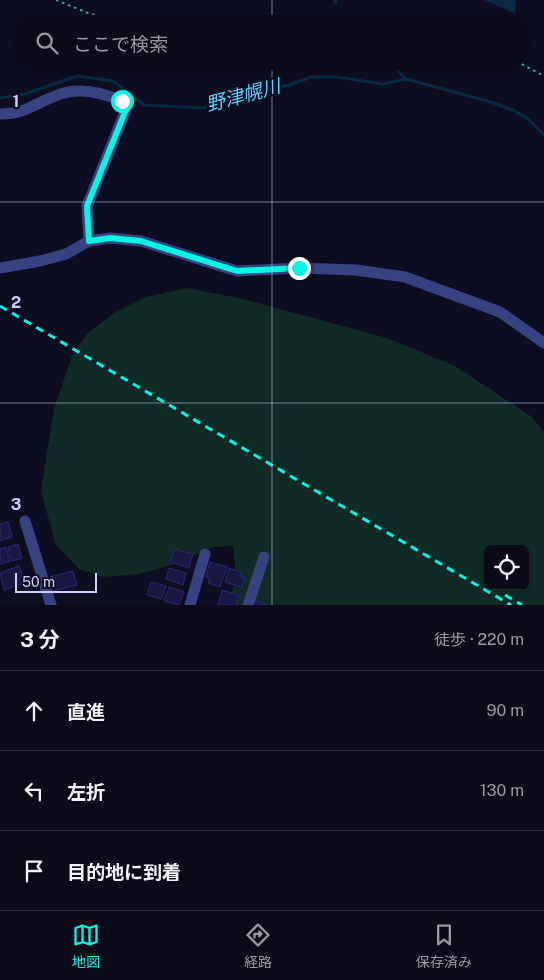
<!DOCTYPE html>
<html lang="ja">
<meta charset="utf-8">
<style>
body{margin:0;font-family:"Public Sans","Noto Sans JP",sans-serif;background:#131322;color:#f1f3f6}
.controls{position:absolute;right:15px;bottom:15px;display:grid;overflow:hidden;border-radius:8px;box-shadow:0 1px 4px #0004}
.controls button{width:45px;height:45px;display:grid;place-items:center;padding:0;border:0;border-bottom:1px solid #2a2b38;background:#0a0a19;color:#f1f3f6;font:25px sans-serif}
.scale{position:absolute;left:15px;bottom:12px;width:82px;box-sizing:border-box;padding-left:5px;border:2px solid #cdd0ff;border-top:0;font-size:14px;line-height:18px;white-space:nowrap;color:#cdd0ff;-webkit-text-stroke:4px #0d0d21;paint-order:stroke}
.stop{position:absolute;width:15px;height:15px;margin:-11px;border:4px solid #00f8e3;border-radius:50%;background:#fff}
.stop.end{background:#00f8e3;border-color:#fff;box-shadow:0 1px 5px #0008}
.list{margin:0;padding:0;list-style:none}
h2{display:flex;justify-content:space-between;align-items:center;height:65px;margin:0;padding:0 20px;font-size:21px}
h2 small{font-size:16px;font-weight:400;color:#999aa2}
.list li{display:grid;grid-template-columns:32px 1fr auto;gap:15px;align-items:center;box-sizing:border-box;height:80px;padding:0 20px;border-top:1px solid #2a2b38}
.list b{display:block;font-size:19px;white-space:nowrap}
.list em{font-size:16px;font-style:normal;color:#999aa2}
.icon{flex:none;width:28px;height:28px;fill:none;stroke:currentColor;stroke-width:2;stroke-linecap:round;stroke-linejoin:round}
.map{position:relative;flex:none;width:544px;height:605px;overflow:hidden}
.search{position:absolute;background:#0a0a19;box-shadow:0 1px 4px #0004;left:15px;right:15px;top:15px;height:55px;display:flex;align-items:center;gap:12px;box-sizing:border-box;padding:0 18px;border-radius:28px;color:#999aa2;font-size:19px}
.sheet{height:305px;background:#0a0a19}
nav{display:flex;justify-content:space-around;align-items:center;box-sizing:border-box;height:70px;border-top:1px solid #2a2b38;background:#0a0a19;font-size:14px;color:#999aa2}
nav a{display:grid;justify-items:center;gap:2px}
nav .on{color:#00f8e3}
.map>svg:first-child{display:block}
.green{fill:#102b25;fill-rule:evenodd}
.water{fill:#0a2943}
.lines{fill:none;stroke-linecap:round;stroke-linejoin:round}
.stream{stroke:#0a2943;stroke-width:3}
.building{fill:#191843;stroke:#2b2a6f}
.path{stroke:#2bb593;stroke-width:2;stroke-dasharray:2.5 4;stroke-linecap:butt}
.minor{stroke:#374281;stroke-width:11}
.rail{stroke:#00f8e3;stroke-width:3;stroke-dasharray:8 6;stroke-linecap:butt}
.route{stroke:#00f8e3;stroke-width:6}
.grid{fill:none;stroke:#cdd0ff;stroke-width:1;stroke-opacity:0.55}
.labels{text-anchor:middle;dominant-baseline:central;stroke-width:4.5;stroke-linejoin:round;paint-order:stroke}
.water-label{font-size:19px;font-style:italic;fill:#5bd1ff;stroke:#0d0d21}
.grid-label{font-size:16px;text-anchor:middle;font-weight:bold;fill:#cdd0ff;stroke:#0d0d21;stroke-width:4.5;stroke-linejoin:round;paint-order:stroke}
</style>
<div class="map">
<svg width="544" height="605" viewBox="0 0 544 605">
<rect width="100%" height="100%" fill="#0d0d21"/>
<path class="green" d="M187,288L243,299L387,338L455,366L532,417L544,432V605H229L236,573L233,546L213,547L178,563L139,574L103,577L79,569L56,545L41,491L54,409L73,353L88,333L114,313L146,297ZM488,549H525V586H488Z"/>
<path class="water" d="M484,0H516L515,13Z"/>
<g class="lines">
<g class="stream">
<path d="M335,0L336,3"/>
<path d="M397,69L405,79"/>
<path d="M0,98L25,94L77,76L113,81L144,105L203,108L244,93L290,85L311,77H337L383,84L406,79L491,102L515,111L527,118L544,135"/>
</g>
</g>
<g class="building">
<path d="M8,522L12,537L0,541V524Z"/>
<path d="M18,544L22,558L12,561L8,547Z"/>
<path d="M6,547L10,561L0,564V549Z"/>
<path d="M174,549L193,554L189,568L170,562Z"/>
<path d="M210,562L227,567L220,587L208,583L210,578L206,577Z"/>
<path d="M19,566L25,582L4,590L0,573Z"/>
<path d="M169,568L186,573L183,585L166,579Z"/>
<path d="M229,568L241,572L240,576L245,578L242,587L225,582Z"/>
<path d="M73,571L77,585L54,591L50,577Z"/>
<path d="M151,582L166,586L162,599L147,595Z"/>
<path d="M169,587L184,592L179,605L164,601Z"/>
<path d="M222,590L239,595L236,605H218Z"/>
<path d="M255,601L268,605H253Z"/>
</g>
<g class="lines">
<g class="path">
<path d="M56,0L88,13L128,24"/>
<path d="M516,61L544,76"/>
</g>
<g class="minor">
<path d="M0,114C27,114 34,103 58,95C78,87 103,93 122,101L125,112L87,206L89,241"/>
<path d="M0,268L40,261L66,254L89,241L110,238L141,241L237,271L299,268L356,270L405,277L500,312L544,343"/>
<path d="M25,521L51,605"/>
<path d="M190,605L205,554"/>
<path d="M248,605L264,557"/>
</g>
<g class="rail">
<path d="M0,306L511,605"/>
<path d="M505,595L522,605"/>
</g>
</g>
<g class="lines">
<path class="route" d="M122,101L125,112L87,206L89,241L110,238L141,241L237,271L299,268"/>
</g>
<path class="grid" d="M272,0V24M272,61V605M0,202H544M0,403H544"/>
<g class="labels">
<g class="water-label">
<text transform="translate(243 95) rotate(-15)">野津幌川</text>
</g>
</g>
<g class="grid-label">
<text x="16" y="107">1</text>
<text x="16" y="308">2</text>
<text x="16" y="510">3</text>
</g>
</svg>
<div class="controls">
<button><svg class="icon" aria-label="locate" viewBox="0 0 24 24"><circle cx="12" cy="12" r="6"/><path d="M12 2v4M12 18v4M2 12h4M18 12h4"/></svg></button>
</div>
<div class="scale">50 m</div>
<div class="stop" style="left:122px;top:101px"></div>
<div class="stop end" style="left:299px;top:268px"></div>
<div class="search"><svg class="icon" aria-label="search" viewBox="0 0 24 24"><circle cx="10" cy="10" r="6"/><path d="M15 15l6 6"/></svg>ここで検索</div>
</div>
<section class="sheet">
<h2>3 分<small>徒歩 · 220 m</small></h2>
<ul class="list">
<li><svg class="icon" aria-label="ahead" viewBox="0 0 24 24"><path d="M12 20V5M6 11l6-6 6 6"/></svg><div><b>直進</b></div><em>90 m</em></li>
<li><svg class="icon" aria-label="left" viewBox="0 0 24 24"><path d="M17 20v-9H6M10 6l-5 5 5 5"/></svg><div><b>左折</b></div><em>130 m</em></li>
<li><svg class="icon" aria-label="arrive" viewBox="0 0 24 24"><path d="M6 21V4h12l-3 4 3 4H6"/></svg><div><b>目的地に到着</b></div></li>
</ul>
</section>
<nav>
<a class="on"><svg class="icon" aria-label="map" viewBox="0 0 24 24"><path d="M3 6l6-2 6 2 6-2v14l-6 2-6-2-6 2zM9 4v14M15 6v14"/></svg>地図</a>
<a><svg class="icon" aria-label="directions" viewBox="0 0 24 24"><path d="M12 3l9 9-9 9-9-9zM9 14v-3h6M13 9l2 2-2 2"/></svg>経路</a>
<a><svg class="icon" aria-label="saved" viewBox="0 0 24 24"><path d="M7 4h10v16l-5-4-5 4z"/></svg>保存済み</a>
</nav>
